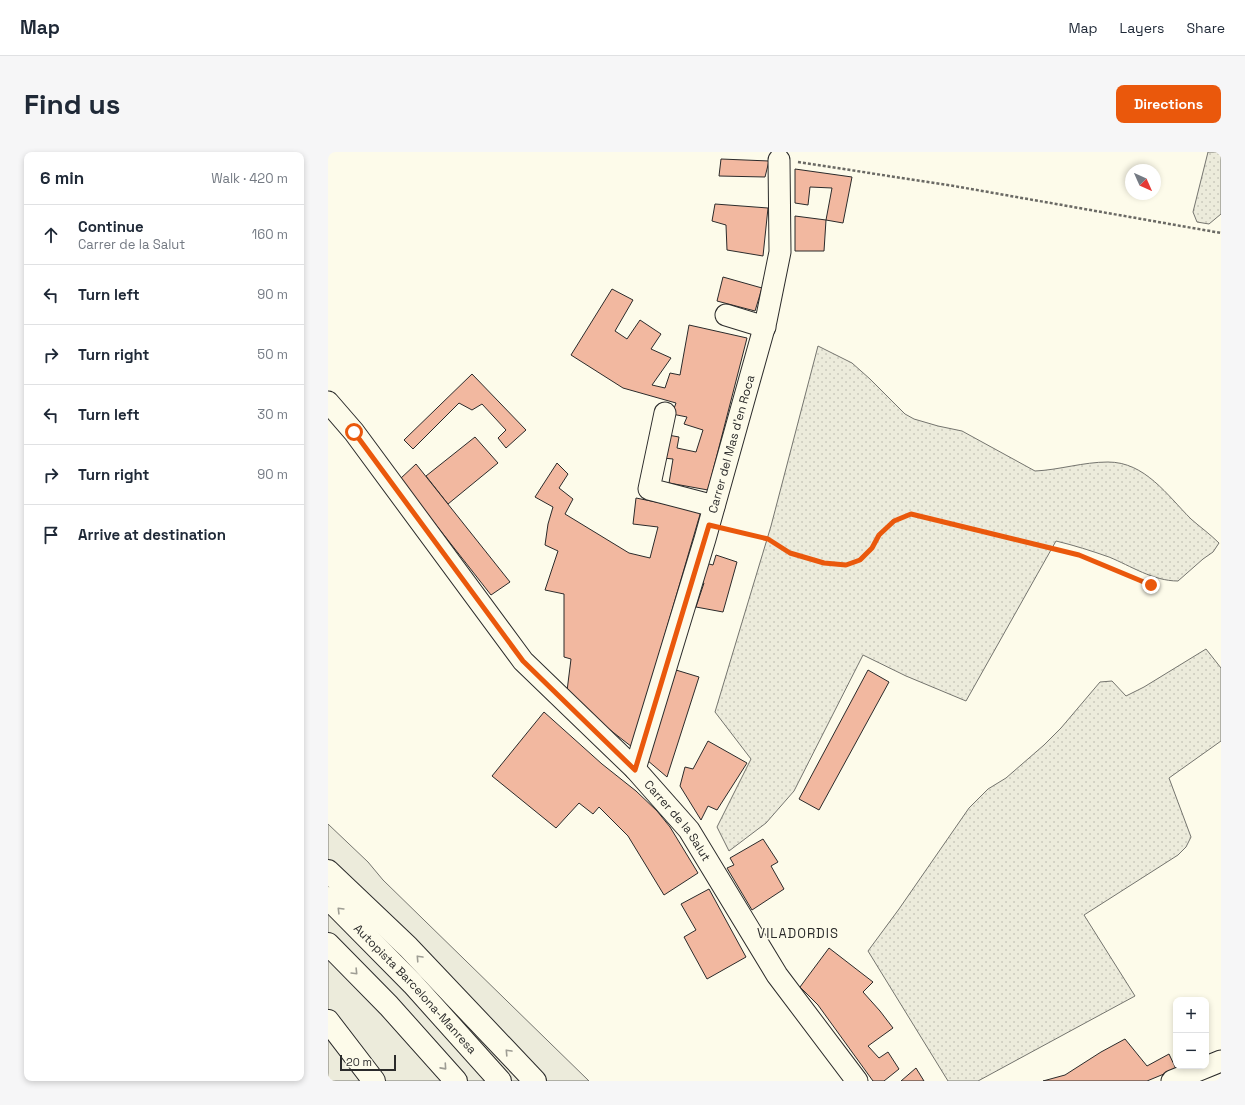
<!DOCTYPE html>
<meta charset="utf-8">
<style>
body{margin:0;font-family:"Space Grotesk",sans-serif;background:#f6f6f7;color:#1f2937}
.controls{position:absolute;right:12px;bottom:12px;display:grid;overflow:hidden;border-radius:8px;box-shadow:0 2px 6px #0003}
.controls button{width:36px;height:36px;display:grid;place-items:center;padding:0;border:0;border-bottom:1px solid #e0e1e3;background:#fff;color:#1f2937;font:20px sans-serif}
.compass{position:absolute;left:797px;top:12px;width:36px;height:36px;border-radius:50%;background:#fff;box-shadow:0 2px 6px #0003;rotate:135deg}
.scale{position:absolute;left:12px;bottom:10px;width:56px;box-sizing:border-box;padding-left:4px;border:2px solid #2b2b2b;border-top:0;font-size:11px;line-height:14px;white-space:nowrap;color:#2b2b2b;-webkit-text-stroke:3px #fdfbea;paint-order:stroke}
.stop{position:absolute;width:12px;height:12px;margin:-9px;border:3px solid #ea580c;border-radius:50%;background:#fff}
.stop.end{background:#ea580c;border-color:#fff;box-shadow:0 1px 4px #0008}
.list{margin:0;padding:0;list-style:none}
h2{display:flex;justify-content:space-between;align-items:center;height:52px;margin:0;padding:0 16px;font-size:17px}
h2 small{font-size:13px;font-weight:400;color:#747a83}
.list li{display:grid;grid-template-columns:26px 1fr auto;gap:12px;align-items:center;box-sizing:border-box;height:60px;padding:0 16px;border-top:1px solid #e0e1e3}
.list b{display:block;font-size:15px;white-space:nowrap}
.list p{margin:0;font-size:13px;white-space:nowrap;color:#747a83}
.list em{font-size:13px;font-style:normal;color:#747a83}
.icon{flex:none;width:22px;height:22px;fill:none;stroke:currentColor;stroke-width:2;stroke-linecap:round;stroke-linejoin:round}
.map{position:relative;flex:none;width:893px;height:929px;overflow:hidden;border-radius:8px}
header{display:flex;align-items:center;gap:24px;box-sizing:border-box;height:56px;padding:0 20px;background:#fff;border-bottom:1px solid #e0e1e3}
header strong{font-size:19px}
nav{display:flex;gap:22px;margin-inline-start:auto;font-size:14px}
.intro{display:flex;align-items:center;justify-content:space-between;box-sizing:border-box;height:96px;padding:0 24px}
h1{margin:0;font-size:28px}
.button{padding:10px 18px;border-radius:8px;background:#ea580c;color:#fff;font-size:14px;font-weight:700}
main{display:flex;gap:24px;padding:0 24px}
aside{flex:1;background:#fff;border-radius:8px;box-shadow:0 2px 6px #0003}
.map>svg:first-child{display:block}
.grass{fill:#ecebdb;stroke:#74746e}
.park{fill:url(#park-dots);stroke:#74746e}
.building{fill:#f2b8a0;stroke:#2b2b2b}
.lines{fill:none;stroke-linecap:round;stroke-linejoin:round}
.minor-casing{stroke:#2b2b2b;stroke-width:23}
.highway-casing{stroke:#2b2b2b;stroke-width:24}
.path{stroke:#6a6964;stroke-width:2.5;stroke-dasharray:3 2;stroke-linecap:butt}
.minor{stroke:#fdfbea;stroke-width:21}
.highway{stroke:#fdfbea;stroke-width:22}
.oneway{stroke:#9e9d94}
.route{stroke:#ea580c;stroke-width:5}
.labels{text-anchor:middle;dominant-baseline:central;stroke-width:3;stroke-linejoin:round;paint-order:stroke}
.street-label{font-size:12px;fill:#2b2b2b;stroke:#fdfbea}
.neighbourhood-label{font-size:13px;letter-spacing:1px;fill:#2b2b2b;stroke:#fdfbea}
</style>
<header>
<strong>Map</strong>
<nav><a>Map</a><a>Layers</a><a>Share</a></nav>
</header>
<div class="intro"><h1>Find us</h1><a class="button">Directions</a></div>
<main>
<aside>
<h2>6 min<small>Walk · 420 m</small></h2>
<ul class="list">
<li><svg class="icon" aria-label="ahead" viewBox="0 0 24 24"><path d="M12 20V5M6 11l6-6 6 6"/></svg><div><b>Continue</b><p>Carrer de la Salut</p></div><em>160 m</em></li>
<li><svg class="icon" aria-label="left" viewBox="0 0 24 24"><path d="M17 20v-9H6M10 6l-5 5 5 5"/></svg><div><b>Turn left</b></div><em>90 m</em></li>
<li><svg class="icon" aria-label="right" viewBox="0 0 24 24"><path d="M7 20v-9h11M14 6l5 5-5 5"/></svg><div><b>Turn right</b></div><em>50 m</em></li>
<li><svg class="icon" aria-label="left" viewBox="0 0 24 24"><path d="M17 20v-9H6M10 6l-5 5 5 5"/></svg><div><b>Turn left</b></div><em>30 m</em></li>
<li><svg class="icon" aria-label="right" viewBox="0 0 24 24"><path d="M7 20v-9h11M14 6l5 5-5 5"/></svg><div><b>Turn right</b></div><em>90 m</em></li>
<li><svg class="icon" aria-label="arrive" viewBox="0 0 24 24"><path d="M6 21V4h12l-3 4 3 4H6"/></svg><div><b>Arrive at destination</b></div></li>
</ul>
</aside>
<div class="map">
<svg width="893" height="929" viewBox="0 0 893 929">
<defs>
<pattern id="park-dots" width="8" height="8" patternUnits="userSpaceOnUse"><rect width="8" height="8" fill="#ecebdb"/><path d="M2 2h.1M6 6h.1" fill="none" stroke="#cbcabc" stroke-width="1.8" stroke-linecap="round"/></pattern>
</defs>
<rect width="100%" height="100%" fill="#fdfbea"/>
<path class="grass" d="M0,672L40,710L55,728L261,929H0Z"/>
<g class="park">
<path d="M880,0H893V62L881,72L869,70L865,60Z"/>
<path d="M490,194L524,211L542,227L577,262L586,267L610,274L634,279L707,319C731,318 755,310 780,310C817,310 839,343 863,367C872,375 882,382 891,391L885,400L875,407L850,429C825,429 803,414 781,405C764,399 745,393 728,389L638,549L578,524L535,503L466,639L438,671L401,699L389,675L423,607L387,560L443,374Z"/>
<path d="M878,497L893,516V589L841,626L863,685L858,695L850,703L756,763L807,844L650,929H620L540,799L571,757L641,656L660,637L678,626L716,593L733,576L772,530L784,529L798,544L816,535Z"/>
</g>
<g class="building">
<path d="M393,7L441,9L437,25L391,24Z"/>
<path d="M467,17L524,25L515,71L498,68L504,36L482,35L480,53L467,51Z"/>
<path d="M387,52L440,56L435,104L399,98L398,73L384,69Z"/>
<path d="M467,64L498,68L496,99H467Z"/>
<path d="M395,125L434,136L427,159L389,149Z"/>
<path d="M284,137L305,148L287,179L299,187L312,168L333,182L323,197L343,206L324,233L337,236L342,221L352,223L361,173L419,186L380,338L341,331L345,307L335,306L340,283L351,285L349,296L368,300L375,278L356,272L359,265L344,262L348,251L295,236L243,203Z"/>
<path d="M144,222L198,278L178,296L170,286L178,278L154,252L144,258L131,251L85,297L76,288Z"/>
<path d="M147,285L170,311L120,352L98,324Z"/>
<path d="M229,311L240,322L231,336L245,347L237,362L301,401L322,406L330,375L305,372L308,346L373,359L304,595L268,567L239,539L243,507L236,505V442L217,438L230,399L217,393L220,372L225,355L207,345Z"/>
<path d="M88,312L182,430L163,443L72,327Z"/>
<path d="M388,403L409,410L395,460L368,455L376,431H371L377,411L385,413Z"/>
<path d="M348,518L371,525L339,625L319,608Z"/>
<path d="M540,518L561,530L491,658L471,647Z"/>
<path d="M216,560L274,612L308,639L329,659L342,675L370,721L336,743L300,684L271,655L265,662L251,651L228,676L164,624Z"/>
<path d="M380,589L419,611L389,658L380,654L373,668L352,634L357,615L365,617Z"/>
<path d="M435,687L450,710L443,714L456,737L424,758L399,716L406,713L402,706Z"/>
<path d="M381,737L418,805L379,827L356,785L368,778L353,752Z"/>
<path d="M501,796L545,830L535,840L552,859L565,876L540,894L551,906L560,900L571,917L556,929H545L490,853L472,835Z"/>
<path d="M797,887L819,914L841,902L848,917L819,929H715L737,923L773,900Z"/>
<path d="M588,916L596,929H573Z"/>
</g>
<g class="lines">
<defs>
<g id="minor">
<path d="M398,163L437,175"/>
<path id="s1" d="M0,250L26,280L195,509L307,617L361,678L449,823L529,929"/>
<path d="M337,261L321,337L386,354"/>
<path id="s2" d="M307,617L377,387L438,169L452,100L451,8"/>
<path d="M844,929L893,909"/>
</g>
<g id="highway">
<path d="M0,719L80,795L207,929"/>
<path id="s3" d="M0,746L85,832L172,929"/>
<path d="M0,792L61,854L128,929"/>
<path d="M0,869L46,929"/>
</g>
</defs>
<use href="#minor" class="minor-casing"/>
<use href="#highway" class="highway-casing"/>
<g class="path">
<path d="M470,10L626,34L893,81"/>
<path d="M399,377L440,387L462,401L496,411L518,413L532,408L544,396L551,383L565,369L583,362L751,403L823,433"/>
</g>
<use href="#minor" class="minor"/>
<use href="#highway" class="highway"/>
</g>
<defs><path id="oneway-chevron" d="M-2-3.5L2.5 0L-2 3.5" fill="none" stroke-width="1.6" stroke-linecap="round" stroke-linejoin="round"/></defs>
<g class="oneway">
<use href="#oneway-chevron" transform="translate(12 758) rotate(-135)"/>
<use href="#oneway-chevron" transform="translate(91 806) rotate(-133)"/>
<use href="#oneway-chevron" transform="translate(27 820) rotate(46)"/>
<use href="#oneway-chevron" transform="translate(180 900) rotate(-133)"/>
<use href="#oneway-chevron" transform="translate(116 915) rotate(48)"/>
</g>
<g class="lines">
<path class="route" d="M26,280L195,509L307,618L381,373L440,387L462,401L496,411L518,413L532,408L544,396L551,383L566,369L583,362L751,403L823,433"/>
</g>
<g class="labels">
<g class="street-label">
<text stroke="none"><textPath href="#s2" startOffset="339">Carrer del Mas d'en Roca</textPath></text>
<text stroke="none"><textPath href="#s1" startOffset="547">Carrer de la Salut</textPath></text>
<text stroke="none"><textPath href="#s3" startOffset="126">Autopista Barcelona-Manresa</textPath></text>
</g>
<g class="neighbourhood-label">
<text x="470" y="781">VILADORDIS</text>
</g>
</g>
</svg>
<div class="controls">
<button>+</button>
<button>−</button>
</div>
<svg class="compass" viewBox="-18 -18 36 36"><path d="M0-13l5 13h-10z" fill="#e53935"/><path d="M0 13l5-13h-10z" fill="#747a83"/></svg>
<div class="scale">20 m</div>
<div class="stop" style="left:26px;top:280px"></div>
<div class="stop end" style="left:823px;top:433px"></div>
</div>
</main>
